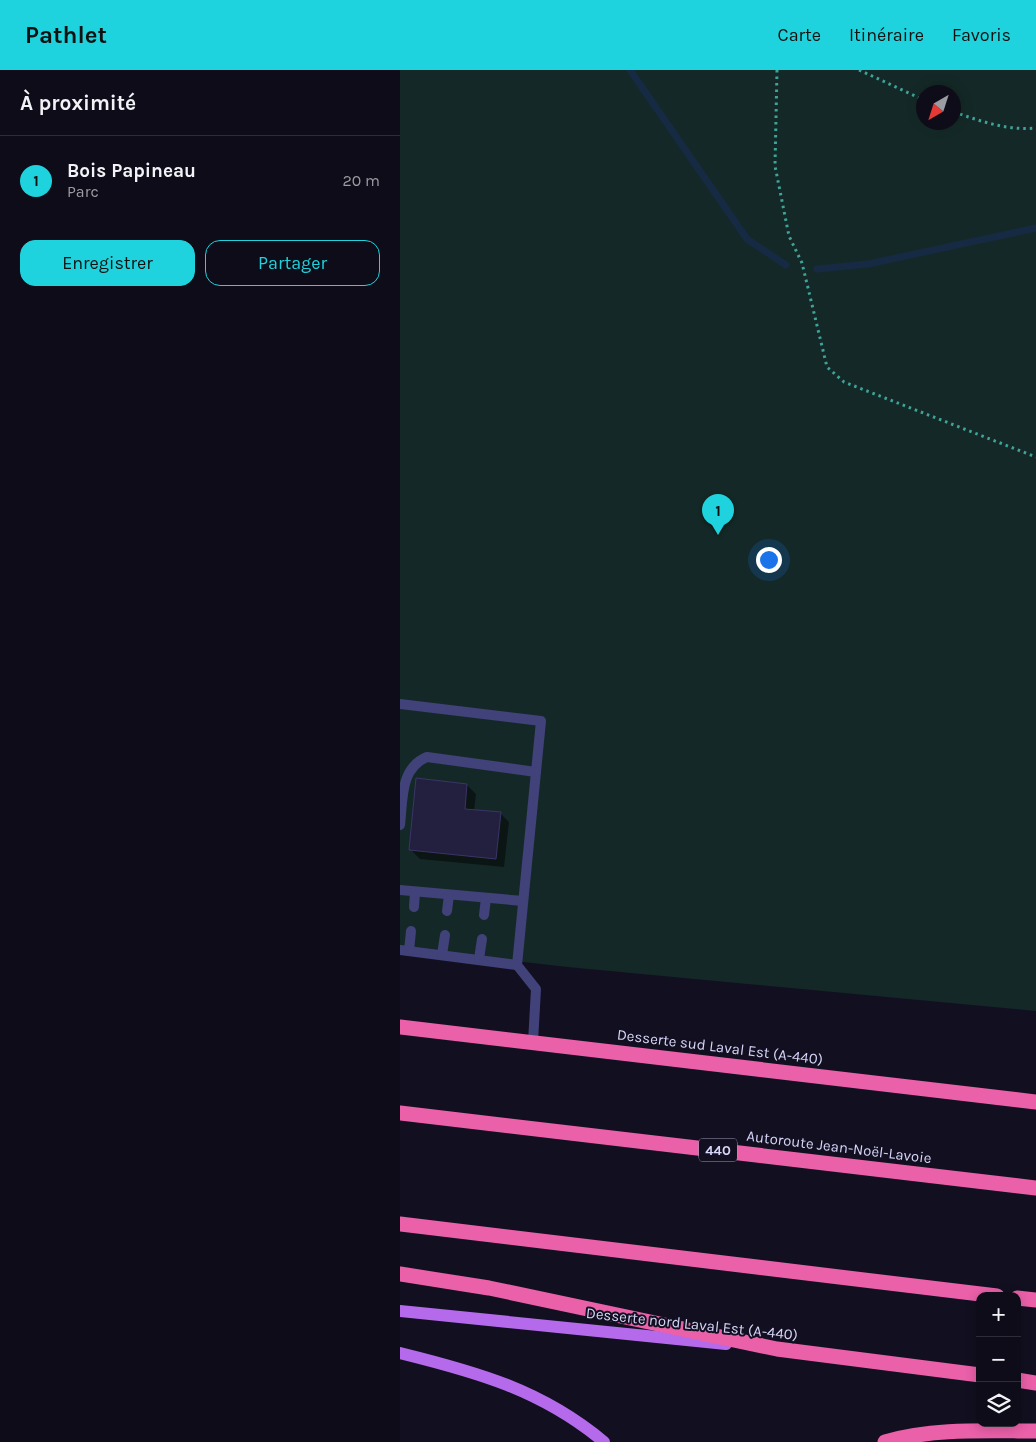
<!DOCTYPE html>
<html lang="fr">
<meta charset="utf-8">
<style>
body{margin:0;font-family:Karla,sans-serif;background:#1c1a25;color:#f1f3f6}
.controls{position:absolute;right:15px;bottom:15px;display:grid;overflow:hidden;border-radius:10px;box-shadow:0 2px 12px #0003}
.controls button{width:45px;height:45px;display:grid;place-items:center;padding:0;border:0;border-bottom:1px solid #2e2c37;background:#0e0c18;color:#f1f3f6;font:25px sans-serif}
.compass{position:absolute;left:516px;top:15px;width:45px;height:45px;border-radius:50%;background:#0e0c18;box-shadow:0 2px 12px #0003;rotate:219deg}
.you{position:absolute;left:368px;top:489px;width:18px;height:18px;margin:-12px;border:4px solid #fff;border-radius:50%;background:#1a73e8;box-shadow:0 0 0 8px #1a73e833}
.badge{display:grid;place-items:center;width:32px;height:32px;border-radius:50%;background:#1ed3dd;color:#111;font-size:16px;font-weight:700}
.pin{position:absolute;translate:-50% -41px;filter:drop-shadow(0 1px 2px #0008)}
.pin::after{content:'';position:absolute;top:26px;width:18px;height:15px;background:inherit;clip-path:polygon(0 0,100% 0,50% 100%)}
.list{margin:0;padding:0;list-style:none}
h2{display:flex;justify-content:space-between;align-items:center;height:65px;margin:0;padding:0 20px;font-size:21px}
h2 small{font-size:16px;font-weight:400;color:#9b9ba2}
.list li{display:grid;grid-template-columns:32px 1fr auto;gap:15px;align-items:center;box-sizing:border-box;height:90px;padding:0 20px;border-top:1px solid #2e2c37}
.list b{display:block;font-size:19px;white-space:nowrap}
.list p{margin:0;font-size:16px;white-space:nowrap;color:#9b9ba2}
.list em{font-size:16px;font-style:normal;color:#9b9ba2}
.actions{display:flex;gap:10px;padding:15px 20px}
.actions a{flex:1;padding:11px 0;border:1px solid #1ed3dd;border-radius:15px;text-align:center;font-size:18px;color:#1ed3dd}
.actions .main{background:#1ed3dd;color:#111}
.icon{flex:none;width:28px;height:28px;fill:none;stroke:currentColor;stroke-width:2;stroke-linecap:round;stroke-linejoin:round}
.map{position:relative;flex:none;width:636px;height:1372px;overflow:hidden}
header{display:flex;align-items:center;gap:30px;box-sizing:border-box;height:70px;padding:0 25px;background:#1ed3dd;color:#111}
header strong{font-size:24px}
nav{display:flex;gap:28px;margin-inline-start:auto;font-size:18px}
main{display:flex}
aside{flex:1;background:#0e0c18}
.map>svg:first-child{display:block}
.green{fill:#142927;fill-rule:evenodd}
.shadow{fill:#0007}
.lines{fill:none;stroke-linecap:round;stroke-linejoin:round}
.stream{stroke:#162a44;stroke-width:7}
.building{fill:#231f3f;stroke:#3b3468}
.path{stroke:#3ea499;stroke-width:3;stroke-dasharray:2.5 4;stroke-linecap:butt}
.lane{stroke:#414279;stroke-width:10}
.primary{stroke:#b46aeb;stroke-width:12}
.highway{stroke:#ea60a9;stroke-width:15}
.labels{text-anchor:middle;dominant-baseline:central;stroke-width:4;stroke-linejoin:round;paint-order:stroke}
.shield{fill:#121020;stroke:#9c9ab8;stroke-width:1}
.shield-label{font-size:14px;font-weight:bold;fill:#d7d5f9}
.street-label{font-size:15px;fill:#d7d5f9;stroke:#121020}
</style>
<header>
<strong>Pathlet</strong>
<nav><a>Carte</a><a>Itinéraire</a><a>Favoris</a></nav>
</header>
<main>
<aside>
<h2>À proximité<small></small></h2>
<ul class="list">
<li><span class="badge">1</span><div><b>Bois Papineau</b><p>Parc</p></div><em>20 m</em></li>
</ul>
<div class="actions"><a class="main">Enregistrer</a><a>Partager</a></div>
</aside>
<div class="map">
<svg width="636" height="1372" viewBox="0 0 636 1372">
<rect width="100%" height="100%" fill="#121020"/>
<path class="green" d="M0,0H636V941L168,897L0,878ZM524,22H554V52H524Z"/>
<path class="shadow" d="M67,715L76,724L74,741L100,743L109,752L104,797L20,789L11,780Z"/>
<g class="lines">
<g class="stream">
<path d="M230,0L347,169L386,195"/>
<path d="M417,199L468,194L636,158"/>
</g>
</g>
<path class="building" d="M16,708L67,714L65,739L101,742L96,789L9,780Z"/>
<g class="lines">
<g class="path">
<path d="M377,0L375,96L389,166L402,193L427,297L444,312L636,387"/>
<path d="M459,0L524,30"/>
<path d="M554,42C580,51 608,61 636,58"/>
</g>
<g class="lane">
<path d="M0,634L141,651L117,895L136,919L133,972"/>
<path d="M0,755C3,729 0,698 27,687L136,702"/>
<path d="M0,820L123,831"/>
<path d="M14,837L15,822"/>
<path d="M47,841L49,825"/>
<path d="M84,845L86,828"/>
<path d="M0,880L117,895"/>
<path d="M9,881L11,861"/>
<path d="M42,885L45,865"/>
<path d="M79,889L82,869"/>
</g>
<g class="primary">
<path d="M0,1241L326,1274"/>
<path d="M0,1283C77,1302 142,1320 204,1372"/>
</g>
<g class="highway">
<path d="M0,957L636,1032"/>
<path d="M0,1043L636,1118"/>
<path d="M0,1154L597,1226"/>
<path d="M0,1204L89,1218L377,1279L580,1305"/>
<path d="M617,1228L636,1230"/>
<path d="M617,1310L636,1313"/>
<path d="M485,1372C533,1358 586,1361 636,1361"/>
</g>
</g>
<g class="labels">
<rect class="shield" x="299" y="1068.5" width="38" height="23" rx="4"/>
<g class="shield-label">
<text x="318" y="1080">440</text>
</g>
<g class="street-label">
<text transform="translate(320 977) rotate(7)">Desserte sud Laval Est (A-440)</text>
<text transform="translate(439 1077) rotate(7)">Autoroute Jean-Noël-Lavoie</text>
<text transform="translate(292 1254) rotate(6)">Desserte nord Laval Est (A-440)</text>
</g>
</g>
</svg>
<div class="controls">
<button>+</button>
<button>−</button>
<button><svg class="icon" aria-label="layers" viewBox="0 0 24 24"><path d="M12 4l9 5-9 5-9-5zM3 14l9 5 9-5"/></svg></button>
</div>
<svg class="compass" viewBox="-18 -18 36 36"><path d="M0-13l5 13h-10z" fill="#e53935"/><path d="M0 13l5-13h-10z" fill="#9b9ba2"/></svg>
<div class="you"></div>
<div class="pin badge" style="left:318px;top:465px">1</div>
</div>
</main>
